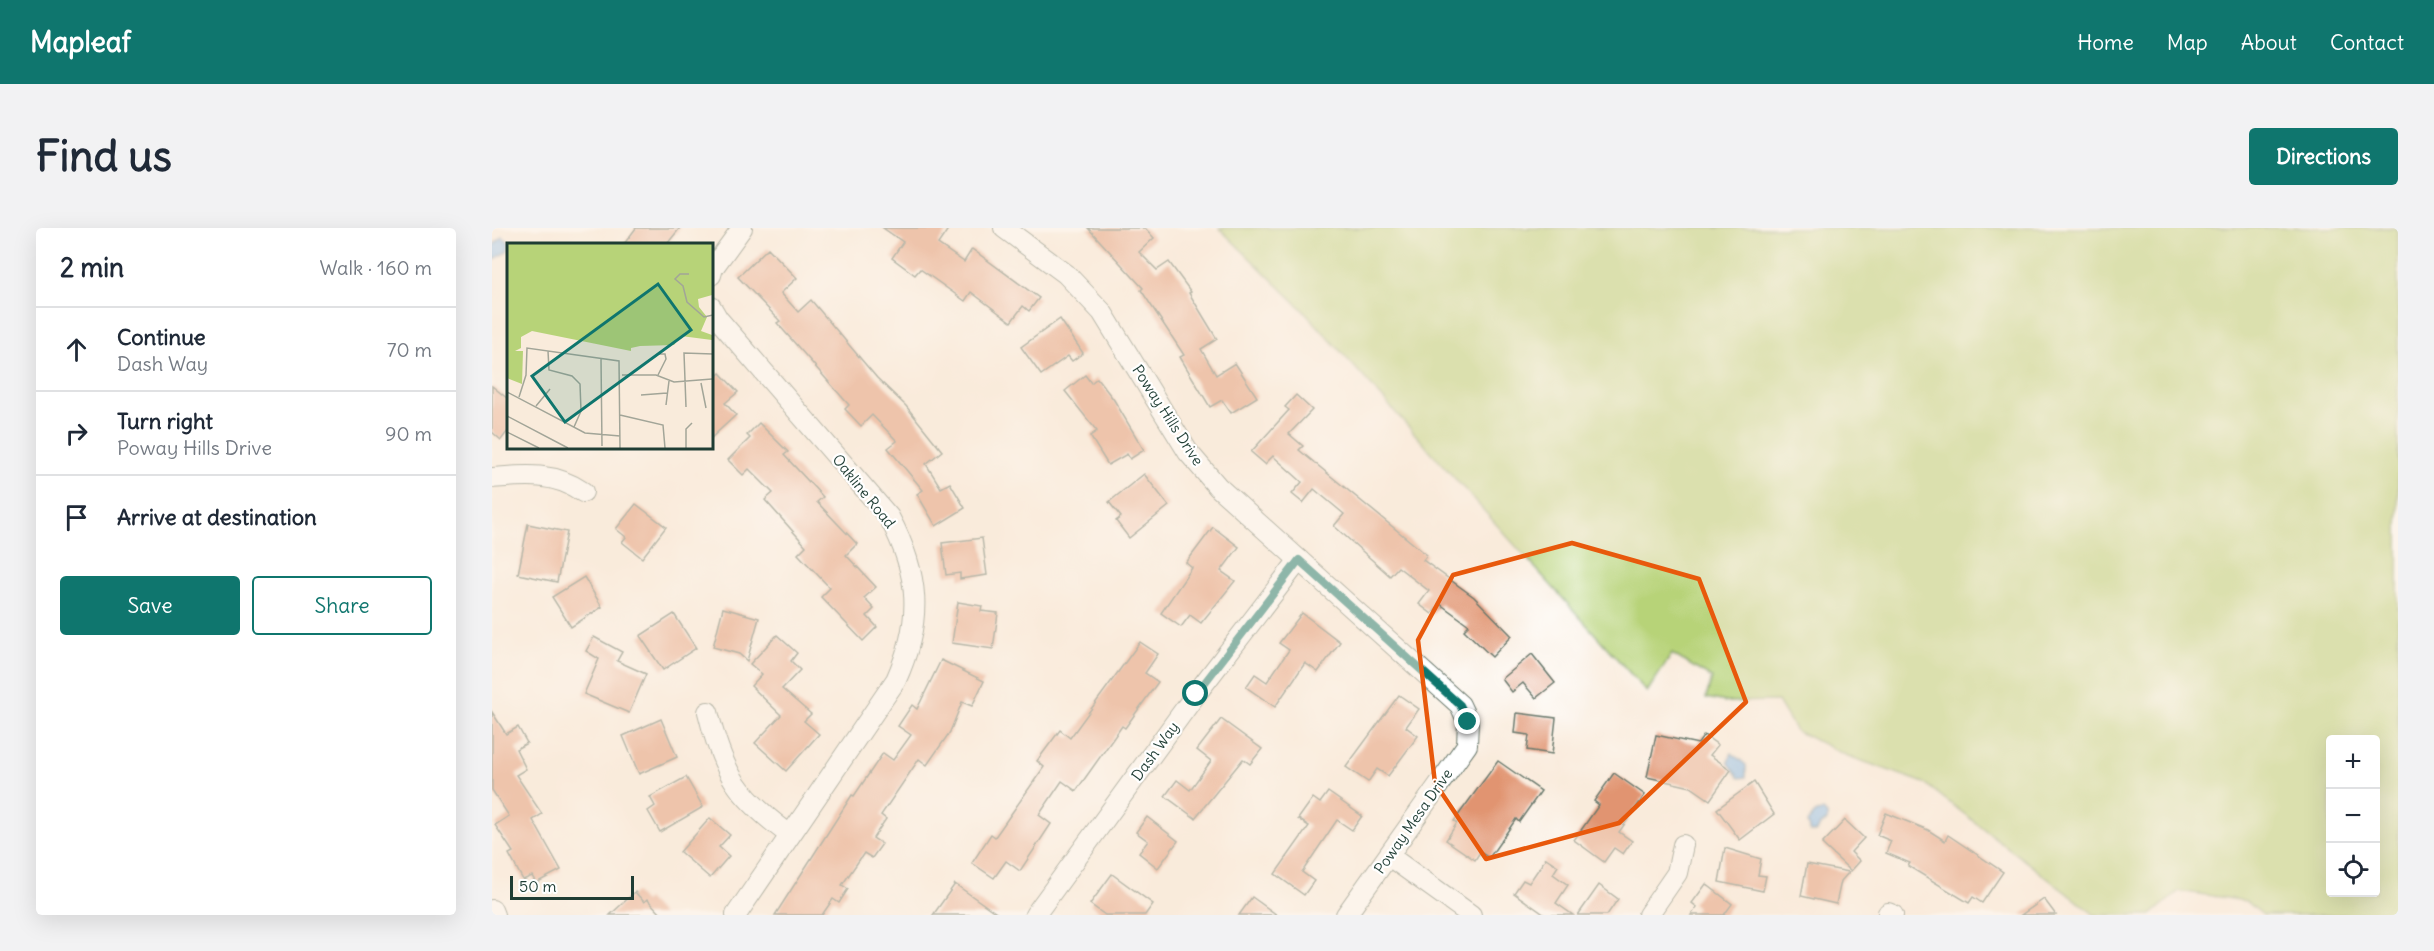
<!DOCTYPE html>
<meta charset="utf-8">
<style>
body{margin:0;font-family:Delius,sans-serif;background:#f2f2f3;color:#1f2937}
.controls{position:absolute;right:18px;bottom:18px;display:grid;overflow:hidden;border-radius:6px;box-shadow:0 6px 24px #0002}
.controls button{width:54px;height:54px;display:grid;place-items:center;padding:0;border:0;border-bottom:2px solid #e0e1e3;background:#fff;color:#1f2937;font:30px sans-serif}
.scale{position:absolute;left:18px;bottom:15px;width:124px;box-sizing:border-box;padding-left:6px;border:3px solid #1f3d34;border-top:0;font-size:16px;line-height:21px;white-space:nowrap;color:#1f3d34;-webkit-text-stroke:4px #fff;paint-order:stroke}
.stop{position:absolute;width:18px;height:18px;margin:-14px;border:4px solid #0f766e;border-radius:50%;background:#fff}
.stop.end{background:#0f766e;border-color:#fff;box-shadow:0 2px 6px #0008}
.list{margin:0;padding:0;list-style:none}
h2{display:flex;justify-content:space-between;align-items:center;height:78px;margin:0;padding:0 24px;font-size:26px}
h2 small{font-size:20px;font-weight:400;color:#747a83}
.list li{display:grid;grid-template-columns:39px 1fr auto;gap:18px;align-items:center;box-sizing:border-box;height:84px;padding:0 24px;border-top:2px solid #e0e1e3}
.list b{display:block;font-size:22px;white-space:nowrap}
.list p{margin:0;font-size:20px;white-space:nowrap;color:#747a83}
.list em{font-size:20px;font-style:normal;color:#747a83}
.actions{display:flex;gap:12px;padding:18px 24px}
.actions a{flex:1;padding:14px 0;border:2px solid #0f766e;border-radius:6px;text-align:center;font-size:21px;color:#0f766e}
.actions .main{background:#0f766e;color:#fff}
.icon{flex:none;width:33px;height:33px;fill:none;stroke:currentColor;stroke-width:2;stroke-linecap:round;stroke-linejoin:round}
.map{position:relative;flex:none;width:1906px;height:687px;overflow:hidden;border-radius:6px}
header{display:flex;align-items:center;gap:36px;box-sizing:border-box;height:84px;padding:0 30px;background:#0f766e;color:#fff}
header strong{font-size:28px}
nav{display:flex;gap:33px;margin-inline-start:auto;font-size:21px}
.intro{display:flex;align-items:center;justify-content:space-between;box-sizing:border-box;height:144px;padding:0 36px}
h1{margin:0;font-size:42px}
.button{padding:15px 27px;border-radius:6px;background:#0f766e;color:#fff;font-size:21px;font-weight:700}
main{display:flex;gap:36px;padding:0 36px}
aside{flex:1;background:#fff;border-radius:6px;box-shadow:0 6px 24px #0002}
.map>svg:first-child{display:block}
.green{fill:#b7d378;stroke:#6b8856;stroke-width:1.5;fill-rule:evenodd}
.water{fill:#7ab6ec;stroke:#4c7a90;stroke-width:1.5}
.building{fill:#e19471}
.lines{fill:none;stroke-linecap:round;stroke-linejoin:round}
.street-casing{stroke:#6b7a6e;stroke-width:22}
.street{stroke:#fff;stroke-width:20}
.route{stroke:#0f766e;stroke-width:8}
.marked{fill:none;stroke:#e8590c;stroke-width:4.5;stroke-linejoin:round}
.labels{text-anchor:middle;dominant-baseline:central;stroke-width:4.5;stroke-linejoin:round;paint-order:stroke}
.street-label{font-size:15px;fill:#1f3d34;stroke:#fff}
.inset-road{fill:none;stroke:#a2a598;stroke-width:1.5}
.view{fill:#0f766e;fill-opacity:0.15;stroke:#0f766e;stroke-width:3}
.inset-edge{fill:none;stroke:#1f3d34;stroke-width:3}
</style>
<header>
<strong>Mapleaf</strong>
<nav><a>Home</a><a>Map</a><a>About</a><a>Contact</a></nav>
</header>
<div class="intro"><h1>Find us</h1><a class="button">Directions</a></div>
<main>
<aside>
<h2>2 min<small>Walk · 160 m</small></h2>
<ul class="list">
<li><svg class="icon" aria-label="ahead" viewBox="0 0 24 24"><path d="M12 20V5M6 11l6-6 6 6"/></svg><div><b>Continue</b><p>Dash Way</p></div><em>70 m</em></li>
<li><svg class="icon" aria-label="right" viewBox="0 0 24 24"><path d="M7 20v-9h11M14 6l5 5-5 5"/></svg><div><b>Turn right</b><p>Poway Hills Drive</p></div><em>90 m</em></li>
<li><svg class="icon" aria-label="arrive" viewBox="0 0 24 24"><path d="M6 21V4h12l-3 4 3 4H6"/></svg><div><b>Arrive at destination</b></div></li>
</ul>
<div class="actions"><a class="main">Save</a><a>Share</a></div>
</aside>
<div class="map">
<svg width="1906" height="687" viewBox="0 0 1906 687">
<rect width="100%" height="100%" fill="#fff"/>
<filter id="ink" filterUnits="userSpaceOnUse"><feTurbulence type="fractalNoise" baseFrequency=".0167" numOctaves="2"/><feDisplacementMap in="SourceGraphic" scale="12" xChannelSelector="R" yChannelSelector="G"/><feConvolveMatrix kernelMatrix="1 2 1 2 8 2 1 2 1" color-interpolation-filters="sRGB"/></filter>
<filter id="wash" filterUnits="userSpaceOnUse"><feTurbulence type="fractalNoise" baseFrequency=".008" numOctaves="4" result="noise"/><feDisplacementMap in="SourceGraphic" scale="24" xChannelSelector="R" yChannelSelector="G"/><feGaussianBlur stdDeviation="1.35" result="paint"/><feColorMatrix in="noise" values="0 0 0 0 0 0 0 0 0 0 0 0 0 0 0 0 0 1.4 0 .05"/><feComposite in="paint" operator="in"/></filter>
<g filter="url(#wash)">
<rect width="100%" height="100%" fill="#f9ebdb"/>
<path class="green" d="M727,0H1906V687H1771L1754,673L1687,663L1659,687H1603L1432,555L1356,528L1304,503L1286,473L1234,474L1214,470L1220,450L1180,426L1155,464L814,85ZM1838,512H1884V664H1838Z"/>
<g class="water">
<path d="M11,9L17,14L16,22L2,32L0,18Z"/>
<path d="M1240,525L1254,537V549L1247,550L1236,534Z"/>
<path d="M1331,583L1335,587V593L1328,597L1325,604H1318L1315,595L1324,584Z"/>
</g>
<g id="blocks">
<g class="building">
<path d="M144,0H188L175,16H132Z"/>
<path d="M391,0H457L446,16L472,34L480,21L547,70L537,83L531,78L519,94L479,64L473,73L428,41L423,47L400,30L411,14Z"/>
<path d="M596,0H653L662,10L647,24L665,42L677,34L699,64L697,65L725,111L709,121L724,147L743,135L765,169L739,185L730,172L718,179L688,129L692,127L649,62L651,60Z"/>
<path d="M276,20L305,50L289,65L306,84L319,72L385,150L414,178L450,223L434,236L449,260L458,255L473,280L444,298L425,266L431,262L396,220L405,213L380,187L369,198L353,181L357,177L285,95L288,93L246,49Z"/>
<path d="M568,91L591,125L580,133L576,128L549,147L529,119Z"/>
<path d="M228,145L246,164L233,175L244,187L219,210V153Z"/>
<path d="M593,147L599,155L605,150L622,172L652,222L638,231L635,226L616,237L598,208L605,203L573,163Z"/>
<path d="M0,158L16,171V203L9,212L0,204Z"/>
<path d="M804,167L820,182L797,206L811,218L807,222L935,327L931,332L982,369L1020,408L1000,429L972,402L977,397L948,376L940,386L927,376L937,363L906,339L898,348L842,298L852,286L822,261L811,275L800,266L810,254L781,228L773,236L759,224L797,182L793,179Z"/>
<path d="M267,195L296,224L292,227L331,269L325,274L365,316L354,327L384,359L372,370L382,381L375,388L385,399L371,413L329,369L338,360L306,326L314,318L273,272L281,265L257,241L251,247L236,232L258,210L255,207Z"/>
<path d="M652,246L677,278L637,310L624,293L629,289L617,274Z"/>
<path d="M144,276L174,299L150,330L130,314L134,309L124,301Z"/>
<path d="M36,296L75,304L65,354L26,346Z"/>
<path d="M721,299L747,319L729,343L743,353L709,395L698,387L689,399L669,385L700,340L694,335Z"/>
<path d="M490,310L495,347L468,351V345L454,347L450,315Z"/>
<path d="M92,349L110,379L79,399L60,369Z"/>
<path d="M466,374L490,378L489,383L506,385L501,421L460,415Z"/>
<path d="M231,380L267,390L255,433L247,426L221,419Z"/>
<path d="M810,385L848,414L826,444L813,435L783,479L754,459L763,446L775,454L797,422L787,415Z"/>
<path d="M182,386L204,420L171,442L148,408Z"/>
<path d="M285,407L305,425L299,433L308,442L290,461L319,486L312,493L327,506L294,543L263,515L289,487L259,458L270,446L258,436Z"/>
<path d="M102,409L130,424L125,433L154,446L137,485L92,466L107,431L94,423Z"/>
<path d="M648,414L666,426L653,445L666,454L633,500L630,498L584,563L570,553L547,587L559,596L528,643L514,633L502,650L480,635L499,606L503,609L552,539L545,533L568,502L578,510Z"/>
<path d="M1040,426L1063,455L1044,470L1031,455L1020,464L1010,451Z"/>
<path d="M449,432L492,453L480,478L470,474L458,504L435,537L427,531L389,587L394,591L381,610L390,616L380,630L372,625L350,657L356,661L347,675L341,671L330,687H283L360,567L362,568L391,525L401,532L419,507L406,498L420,477L425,481Z"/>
<path d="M907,467L927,481L914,499L926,508L896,548L885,541L876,554L854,539Z"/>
<path d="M0,484L14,506L26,499L35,515L24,521L34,541L24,547L50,586L41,592L69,642L44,655L40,648L31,652L17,626L21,624L3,597L17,588L0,562Z"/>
<path d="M1025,485L1064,490L1060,526L1035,522L1037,507L1023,505Z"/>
<path d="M169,491L185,529L147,546L131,508Z"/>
<path d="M729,491L770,521L758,536L751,531L703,590L673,568L685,552L698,562L719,533L705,522Z"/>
<path d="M1164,507L1206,516L1212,507L1226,517L1218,527L1239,542L1218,572L1199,559L1155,549Z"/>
<path d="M1006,533L1049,563L1027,594L1024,591L997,630L988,624L983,632L954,612L965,595L962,593Z"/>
<path d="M1122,545L1153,567L1127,604L1140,613L1131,626L1122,620L1112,634L1082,612L1107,577L1102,573Z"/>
<path d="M194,549L211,579L168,604L156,583L163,578L158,569Z"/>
<path d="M1262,554L1282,586L1248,612L1225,581Z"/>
<path d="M836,564L870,588L860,602L845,592L810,644L822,653L812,667L783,646L817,598L806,591L821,570L828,575Z"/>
<path d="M1394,585L1436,602L1453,613L1456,607L1511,644L1490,675L1481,669L1477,675L1416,638L1418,635L1394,625L1399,613L1385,607Z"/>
<path d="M655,589L686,613L666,640L647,625L656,613L644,604Z"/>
<path d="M218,590L238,607L227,619L237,628L218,650L188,624Z"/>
<path d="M1353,592L1372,610L1359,624L1368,633L1359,643L1330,616Z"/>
<path d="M1233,620L1269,631L1266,647L1274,648L1271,663L1227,654Z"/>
<path d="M1054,630L1066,638L1061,646L1076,657L1064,675L1081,687H1053L1022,665L1031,652L1037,655Z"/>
<path d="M1315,636L1357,644L1349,653L1344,676L1309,668Z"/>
<path d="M620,646L661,676L653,687H613L598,676Z"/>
<path d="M463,656L507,687H441Z"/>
<path d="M1214,656L1240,676L1232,687H1199L1205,679L1200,675Z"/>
<path d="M1107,657L1126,671L1115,687H1086Z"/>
<path d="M143,664L152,674L155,671L170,687H118Z"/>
<path d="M760,669L785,687H747Z"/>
<path d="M1552,671L1564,687H1529Z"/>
</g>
</g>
</g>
<g filter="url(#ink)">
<use href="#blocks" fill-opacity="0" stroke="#6b7a6e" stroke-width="1.5"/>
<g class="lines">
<defs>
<g id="street">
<path d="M512,0L574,46L610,84L696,224L726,259L968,477L976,494L975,517L854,687"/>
<path d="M219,47L221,40L250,0"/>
<path d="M219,79L226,91L397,289C428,347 431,392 404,452L244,687"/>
<path d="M0,250C33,247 63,244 91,264"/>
<path d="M216,484C231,546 247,570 298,607"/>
<path d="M897,628L979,687"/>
<path d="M0,682L2,687"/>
<path d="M1396,685L1401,687"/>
<path d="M543,687L704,466L807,332"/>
<path d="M1156,687L1185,645L1191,617"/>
</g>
</defs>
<use href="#street" class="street-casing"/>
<use href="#street" class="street"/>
</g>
</g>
<g class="lines" filter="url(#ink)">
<path class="route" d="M704,466L807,332L968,477L976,494"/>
</g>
<path d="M0 0H1906V687H0ZM1080,315L1207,351L1254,474L1127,595L994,631L943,555L926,412L961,347Z" fill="#f9ebdb" fill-opacity=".55" fill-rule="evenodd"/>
<path class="marked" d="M1080,315L1207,351L1254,474L1127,595L994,631L943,555L926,412L961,347Z"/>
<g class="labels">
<g class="street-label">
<text transform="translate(676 187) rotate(57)">Poway Hills Drive</text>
<text transform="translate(372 263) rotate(51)">Oakline Road</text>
<text transform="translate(663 523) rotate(-54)">Dash Way</text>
<text transform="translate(921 593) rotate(-55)">Poway Mesa Drive</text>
</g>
</g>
<g transform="translate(15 15)">
<rect width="206" height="206" fill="#f9ebdb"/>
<path d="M0,0H205V52L191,56L192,64L200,74L194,88L205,92V97L174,93L167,102L133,103L124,105V108L25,88L14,94V105L8,108H16L15,141L0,135Z" fill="#b7d378"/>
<path class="inset-road" d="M182,31H173L168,36L176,43L180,59L197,74L206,72M41,108L42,127L65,133L73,141L74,168L67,184M150,111H158L159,116L151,132M94,116L95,203M115,132H149L167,139L205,136M194,140L199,165M0,149L78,190L113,193M134,152L160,150M12,154L19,132L20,105L112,118L113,205M159,162L162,138M29,163L43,146M179,164L177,110L206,111M113,172L156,182L158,205M0,173L61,205M0,189L32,205M179,205V186L185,180"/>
<path class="view" d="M151,41L184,87L58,179L25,133Z"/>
<rect width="206" height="206" class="inset-edge"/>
</g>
</svg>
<div class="controls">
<button>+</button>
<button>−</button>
<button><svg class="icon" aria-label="locate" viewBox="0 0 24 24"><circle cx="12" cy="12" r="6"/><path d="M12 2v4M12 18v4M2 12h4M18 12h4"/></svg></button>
</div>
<div class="scale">50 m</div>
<div class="stop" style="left:704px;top:466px"></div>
<div class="stop end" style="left:976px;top:494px"></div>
</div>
</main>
